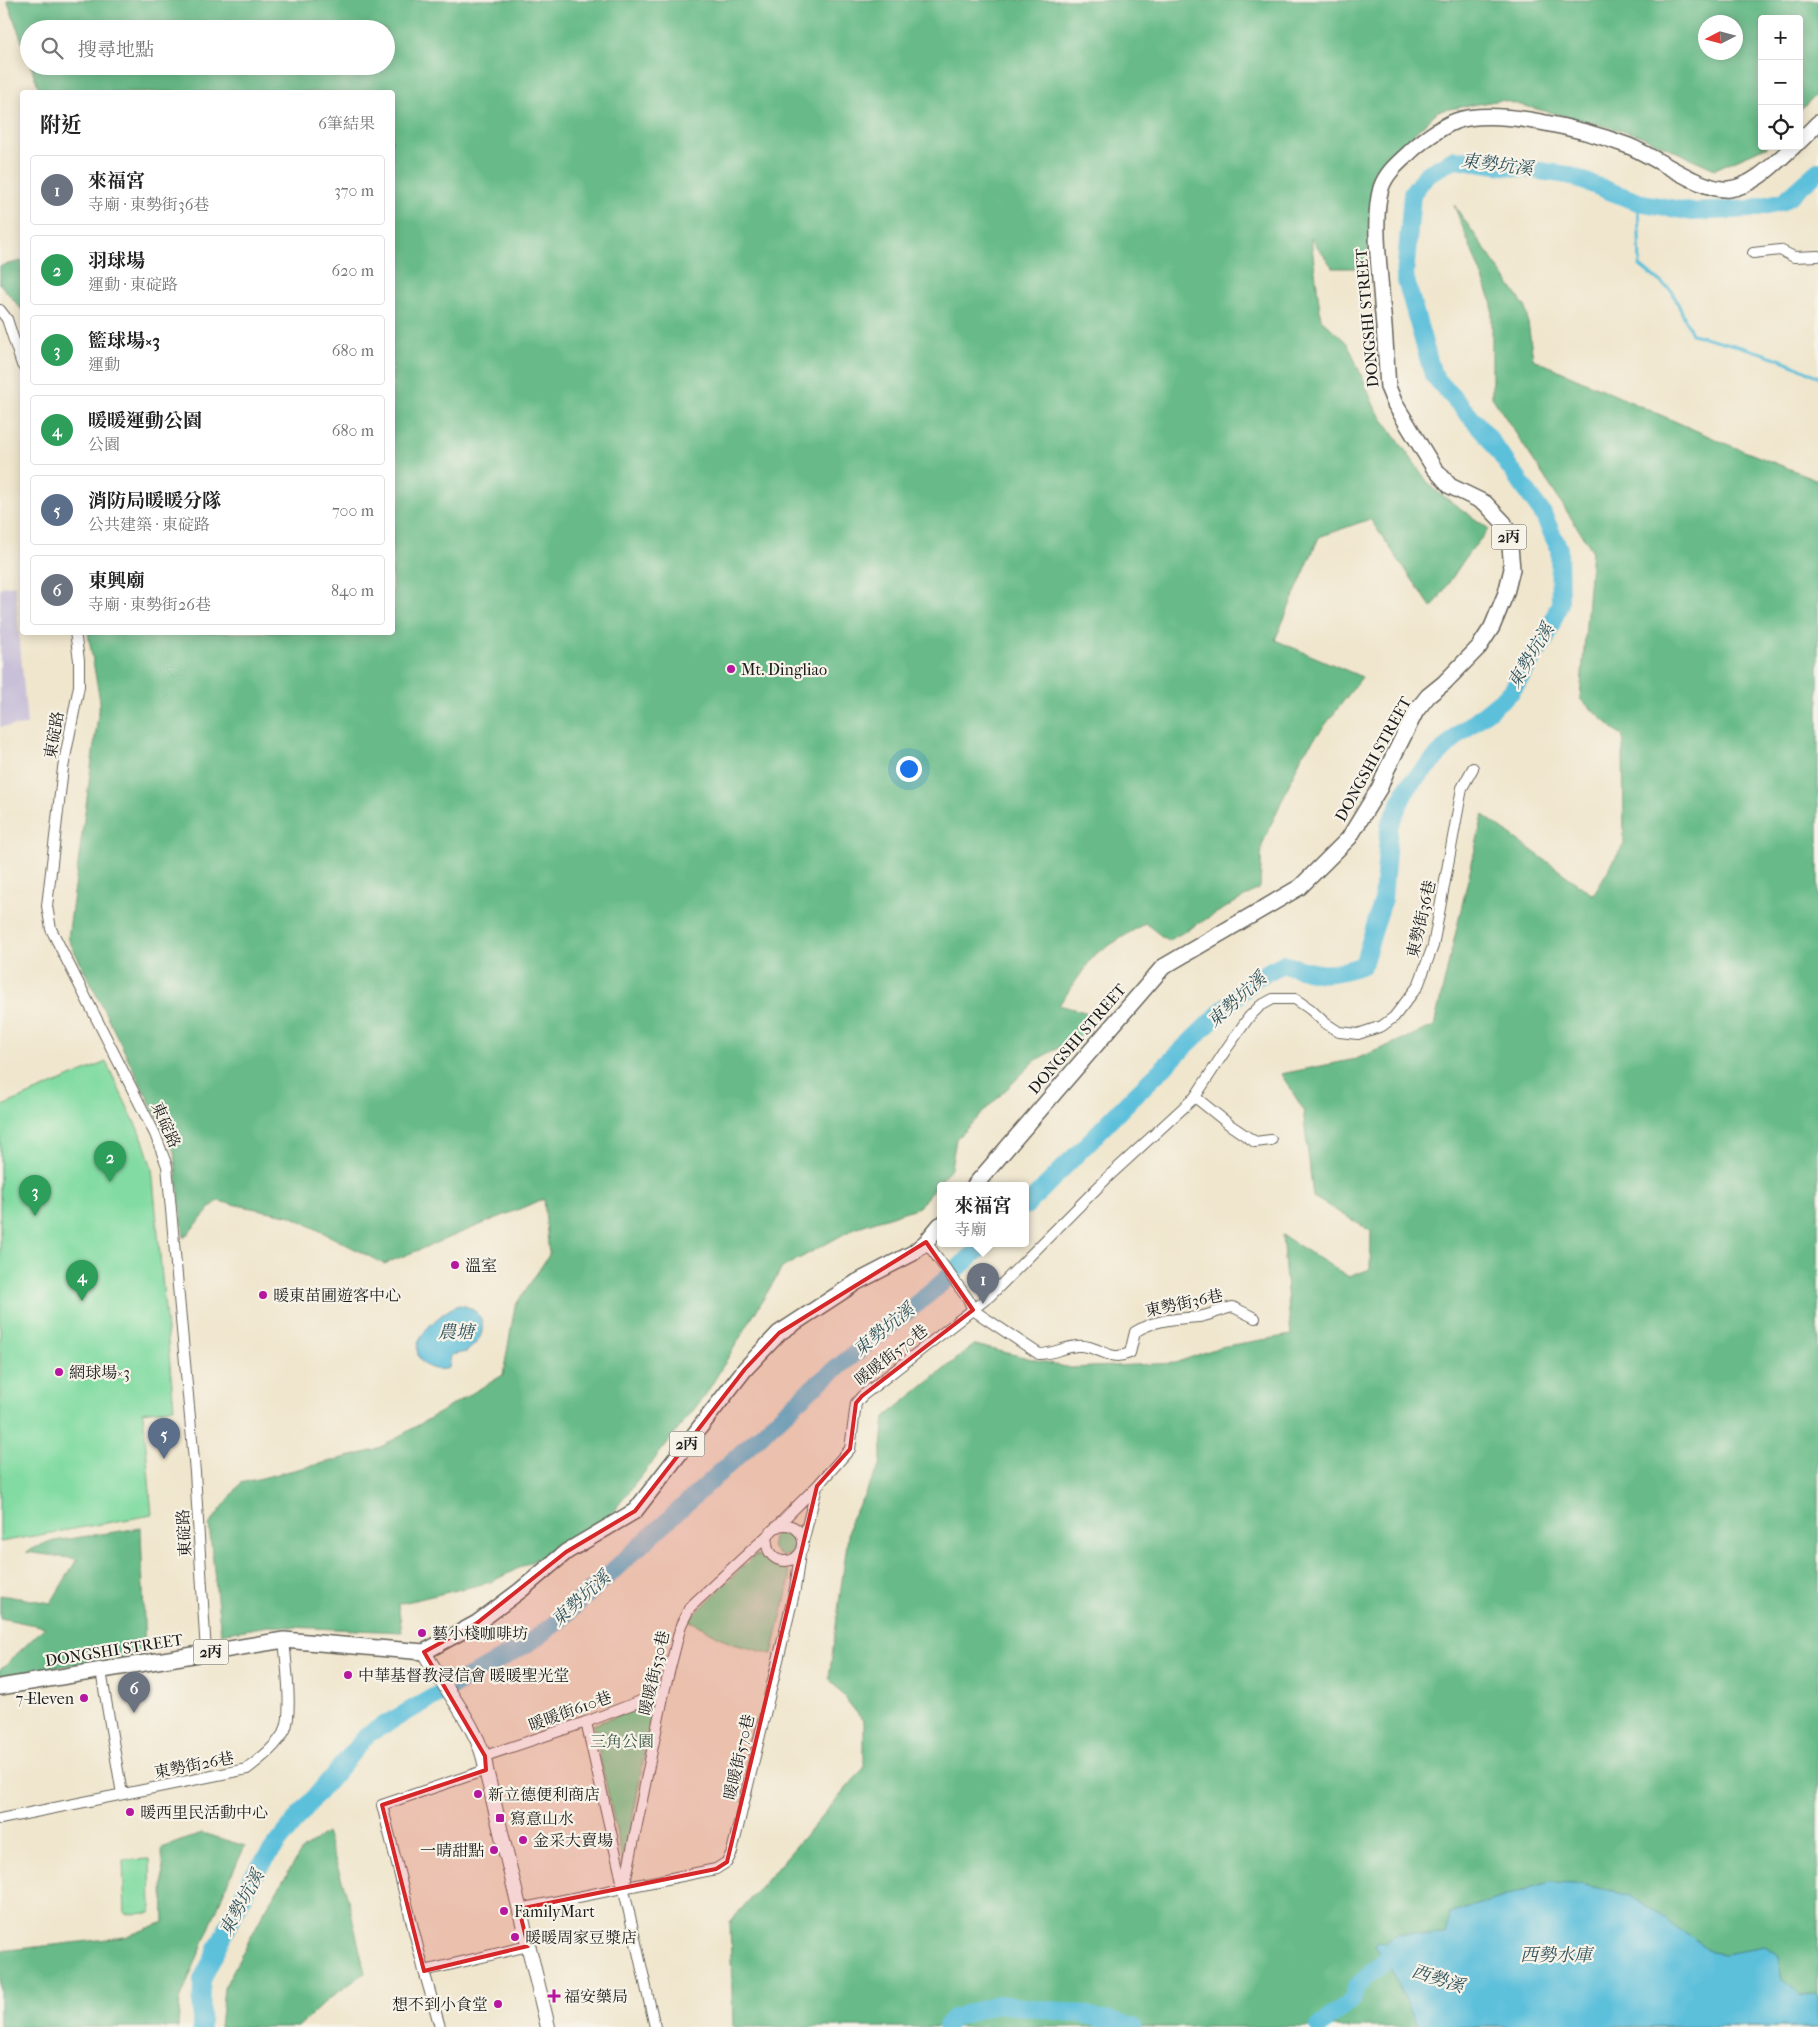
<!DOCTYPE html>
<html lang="zh-TW">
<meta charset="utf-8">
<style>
body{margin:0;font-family:"IM FELL French Canon","Noto Serif TC",serif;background:#f2f2f2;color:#222}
.controls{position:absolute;right:15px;top:15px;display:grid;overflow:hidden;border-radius:5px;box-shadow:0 2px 12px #0003}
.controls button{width:45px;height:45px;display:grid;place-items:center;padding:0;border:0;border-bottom:1px solid #e0e0e0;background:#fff;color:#222;font:25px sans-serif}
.compass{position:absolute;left:1698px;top:15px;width:45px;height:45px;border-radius:50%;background:#fff;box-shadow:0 2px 12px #0003;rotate:264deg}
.you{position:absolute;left:908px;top:768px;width:18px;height:18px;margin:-12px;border:4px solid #fff;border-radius:50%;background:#1a73e8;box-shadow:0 0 0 8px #1a73e833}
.badge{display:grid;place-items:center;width:32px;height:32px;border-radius:50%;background:#111827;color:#fff;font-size:16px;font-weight:700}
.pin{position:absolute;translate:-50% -41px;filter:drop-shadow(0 1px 2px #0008)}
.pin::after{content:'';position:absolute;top:26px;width:18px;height:15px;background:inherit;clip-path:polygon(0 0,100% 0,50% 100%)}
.popup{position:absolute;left:937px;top:1182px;width:92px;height:65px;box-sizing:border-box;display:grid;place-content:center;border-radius:5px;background:#fff;filter:drop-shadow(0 1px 4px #0005);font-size:16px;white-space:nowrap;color:#767676}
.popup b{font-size:19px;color:#222}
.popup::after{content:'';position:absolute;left:50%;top:100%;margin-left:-10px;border:10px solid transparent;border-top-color:#fff}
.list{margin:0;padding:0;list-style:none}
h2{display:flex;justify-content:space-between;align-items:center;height:65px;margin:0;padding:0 20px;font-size:21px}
h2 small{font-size:16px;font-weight:400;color:#767676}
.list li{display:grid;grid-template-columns:32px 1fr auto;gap:15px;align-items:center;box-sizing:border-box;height:70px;margin:0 10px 10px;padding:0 10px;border:1px solid #e0e0e0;border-radius:5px}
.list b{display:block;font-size:19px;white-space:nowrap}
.list p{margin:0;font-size:16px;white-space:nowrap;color:#767676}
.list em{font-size:16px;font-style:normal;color:#767676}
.icon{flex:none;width:28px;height:28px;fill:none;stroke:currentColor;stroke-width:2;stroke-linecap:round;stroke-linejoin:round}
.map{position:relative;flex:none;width:1818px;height:2027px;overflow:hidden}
.search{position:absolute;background:#fff;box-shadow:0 2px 12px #0003;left:20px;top:20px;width:375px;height:55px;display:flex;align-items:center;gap:12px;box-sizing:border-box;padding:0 18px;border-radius:28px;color:#767676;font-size:19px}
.panel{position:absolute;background:#fff;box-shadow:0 2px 12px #0003;left:20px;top:90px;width:375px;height:545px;border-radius:5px}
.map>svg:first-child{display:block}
.industrial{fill:#c8bfd8}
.green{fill:#81dba2;stroke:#4e7c5f}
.forest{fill:#68bb88;stroke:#426c52;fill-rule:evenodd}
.water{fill:#5dc0db;stroke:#3c6e7c}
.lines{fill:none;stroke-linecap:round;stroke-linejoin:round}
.stream{stroke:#5dc0db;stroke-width:3}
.river{stroke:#5dc0db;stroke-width:18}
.street-casing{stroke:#66635a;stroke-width:12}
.secondary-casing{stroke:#66635a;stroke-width:16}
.primary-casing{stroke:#66635a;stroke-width:18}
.street{stroke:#fff;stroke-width:10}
.secondary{stroke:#fff;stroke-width:14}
.primary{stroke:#fff;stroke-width:15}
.marked{fill:#d62828;fill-opacity:0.2;stroke:#d62828;stroke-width:4;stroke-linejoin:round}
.poi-dot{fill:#b5179e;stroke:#f7f3e8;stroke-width:2}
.labels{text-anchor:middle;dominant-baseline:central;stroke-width:4.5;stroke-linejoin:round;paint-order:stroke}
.shield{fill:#f7f3e8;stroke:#5e5c59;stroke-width:1}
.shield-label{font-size:15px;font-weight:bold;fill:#1c1c1c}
.street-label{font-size:16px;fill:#1c1c1c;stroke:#f7f3e8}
.poi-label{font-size:16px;fill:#1c1c1c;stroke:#f7f3e8;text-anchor:start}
.park-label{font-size:16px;fill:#3a5544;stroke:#f7f3e8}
.water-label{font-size:18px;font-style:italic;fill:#33555f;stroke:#f7f3e8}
</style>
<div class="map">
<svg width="1818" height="2027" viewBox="0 0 1818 2027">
<rect width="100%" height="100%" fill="#f7f3e8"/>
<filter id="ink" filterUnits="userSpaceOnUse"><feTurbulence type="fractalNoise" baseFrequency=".02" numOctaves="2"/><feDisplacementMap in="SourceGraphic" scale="10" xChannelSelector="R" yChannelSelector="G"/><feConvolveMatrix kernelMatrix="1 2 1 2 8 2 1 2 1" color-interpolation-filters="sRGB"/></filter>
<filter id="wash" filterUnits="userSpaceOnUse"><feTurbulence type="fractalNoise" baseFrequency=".0096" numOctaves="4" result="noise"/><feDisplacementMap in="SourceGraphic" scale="20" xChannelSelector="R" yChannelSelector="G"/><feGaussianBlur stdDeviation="1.12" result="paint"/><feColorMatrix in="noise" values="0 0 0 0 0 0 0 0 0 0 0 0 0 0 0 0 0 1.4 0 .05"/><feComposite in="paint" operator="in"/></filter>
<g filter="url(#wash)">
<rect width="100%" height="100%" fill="#f0e6cd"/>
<path class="industrial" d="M15,585L27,725L0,727V587Z"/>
<g class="green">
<path d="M106,1062L143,1140L152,1168L174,1408L143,1412L152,1515L0,1542V1107Z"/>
<circle cx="785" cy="1543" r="13"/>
<path d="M757,1555L788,1571L790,1579L772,1654L730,1643L689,1620L752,1557Z"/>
<path d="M654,1702L624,1867L593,1725Z"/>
<path d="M150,1859L151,1913L125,1914L123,1860Z"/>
</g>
<g class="forest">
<path d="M7,0H1818V68L1814,96L1799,112V19H1762V146H1768L1715,169L1639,135L1501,100L1438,111L1373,173L1367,268H1333L1311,238L1321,319L1348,344L1375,408L1432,488L1489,529L1468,554L1432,608L1370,519L1319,537L1275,640L1362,677L1302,755L1262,845L1260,888L1168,941L1145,923L1094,955L1059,1005L1092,1014L1084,1034L1036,1060L956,1139L951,1168L919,1207L855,1228L782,1268L706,1394L602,1526L491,1582L398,1604L402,1632L268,1626L221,1634L209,1525L241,1483L376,1450L503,1375L515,1306L549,1255L544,1199L384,1264L291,1216L217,1201L184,1238L174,1151L68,938L100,701L88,633L392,632V92H40L31,66H386V29H29V61ZM1706,22H1736V52H1706Z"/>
<path d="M1454,205L1526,308L1533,359L1729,445L1818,480V2027H733L730,1922L864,1768V1722L829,1678L850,1521L880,1466L885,1417L974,1345L1070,1368L1175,1363L1220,1347L1291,1335L1282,1235L1349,1277L1370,1269L1371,1231L1313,1197L1303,1109L1281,1074L1356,1059L1434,1026L1483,815L1593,895L1624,844L1623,737L1580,699L1592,550L1492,397V302Z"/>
<path d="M22,261V310L0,284V266Z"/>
<path d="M141,1528L145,1654L0,1676V1670L45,1627L0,1618V1595L51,1603L77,1559L26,1552L48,1542Z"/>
<path d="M202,1833L245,1846L228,1882L180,2000L178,2027H0V1951L125,1937L164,1922L162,1848Z"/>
<path d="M326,1833L347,1895L365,1973L326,2001L298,2027H220L224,1988L265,1910L302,1850Z"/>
</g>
<g class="water">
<path d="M460,1305C476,1307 488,1321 480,1337C477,1343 471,1348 466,1352L451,1355L449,1368C431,1374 411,1361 419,1341C423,1329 448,1307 460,1305Z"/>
<path d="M1550,1882L1574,1883L1628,1894L1712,1952L1724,1954L1766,1947L1779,1956L1783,1980L1801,1995L1818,1994V2027H1418L1398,1983L1375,1945L1379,1942L1386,1943C1398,1927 1413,1935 1428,1936C1434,1936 1440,1935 1445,1935L1449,1914Z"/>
</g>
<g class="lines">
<path class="stream" d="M1638,202L1640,266L1672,291L1692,334C1734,345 1780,355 1818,377"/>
<g class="river">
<path d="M1026,1206L1134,1096L1256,978L1283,964C1319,975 1327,978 1363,965L1383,900L1389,826L1408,786L1458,735L1511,692L1546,638L1560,603L1559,549L1543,514L1486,434L1433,375L1405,277L1412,194L1427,174L1455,159L1568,175L1638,202L1692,212L1750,209L1784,201L1818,171"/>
<path d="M201,2027L202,1980L253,1875L299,1816L368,1734L532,1641L557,1622L811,1389L936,1288L986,1243"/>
<path d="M946,2027L953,2018L997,2004L1083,2014L1133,2027"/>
<path d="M1319,2027L1352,2000L1356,1987L1384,1961"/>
</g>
</g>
</g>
<g filter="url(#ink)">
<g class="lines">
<defs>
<g id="street">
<path d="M1753,253L1780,250L1794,257L1818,256"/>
<path d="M0,310L7,319L22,365"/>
<path d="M75,632L79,660V686L63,768L47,906L51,929L155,1134L167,1166L195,1472L206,1653"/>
<path d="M1195,1097L1230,1125L1255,1142L1271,1140"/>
<path d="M926,1242L968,1299L973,1310L1039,1354C1053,1354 1064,1347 1077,1346C1099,1344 1107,1363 1130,1353L1135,1332C1154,1319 1178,1319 1199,1317C1211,1315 1222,1309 1233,1307L1255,1318"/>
<circle cx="785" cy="1543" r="18"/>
<path d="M776,1527L817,1486L850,1449L856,1403L862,1396L990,1296L1110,1175L1195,1097L1227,1048L1249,1017L1260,1006L1273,999H1295L1310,1009L1325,1023L1339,1032L1358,1034L1382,1026L1394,1017L1418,986L1433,946L1462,788L1473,768"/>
<path d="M803,1542L817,1487"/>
<path d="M101,1671L122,1794"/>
<path d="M586,1722L655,2027"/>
<path d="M485,1756L586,1722L664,1692"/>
<path d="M0,1819L247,1769C261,1758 277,1746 285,1730C293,1714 286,1661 284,1640"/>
<path d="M624,1888L664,1692L681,1625L690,1607L768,1535"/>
<path d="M519,1909L716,1869L727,1862L732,1852L795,1589L800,1554"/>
<path d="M424,1971L528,1946"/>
<path d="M440,2027L424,1971L382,1805L486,1770"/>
</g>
<path id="secondary" d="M424,1652C443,1687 483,1733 486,1770L548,2027"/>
<g id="primary">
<path d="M1799,142L1818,123"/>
<path d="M975,1185L1163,967L1300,887L1349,838L1380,787L1387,769L1416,711L1428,696L1444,683L1479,647L1492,627L1506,593L1512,569L1509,535L1504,523L1485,503L1450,486L1434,468L1395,404L1388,387C1386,360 1385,332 1382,304C1380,271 1372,219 1381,188C1386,173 1398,163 1409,153C1419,143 1442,126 1456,121C1496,107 1586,130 1626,145C1654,155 1701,192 1729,189C1754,186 1776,162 1794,146"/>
<path d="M0,1687L284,1640L424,1652L477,1623L521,1590L566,1552L635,1511L745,1369L779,1333L857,1282L913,1253L926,1242L940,1225"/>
</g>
</defs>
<use href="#street" class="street-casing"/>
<use href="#secondary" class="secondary-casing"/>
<use href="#primary" class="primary-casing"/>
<use href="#street" class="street"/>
<use href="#secondary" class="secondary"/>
<use href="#primary" class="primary"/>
</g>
</g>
<path class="marked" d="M926,1242L973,1310L862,1396L856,1403L850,1449L817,1486L727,1862L716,1869L519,1909L528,1946L424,1971L382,1805L486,1770L485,1756L424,1652L477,1623L566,1552L635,1511L745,1369L779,1333Z"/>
<g class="poi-dot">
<circle cx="731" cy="669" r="5"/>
<circle cx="455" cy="1265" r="5"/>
<circle cx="263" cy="1295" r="5"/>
<circle cx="59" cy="1372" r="5"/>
<circle cx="422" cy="1633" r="5"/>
<circle cx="348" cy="1675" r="5"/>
<circle cx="84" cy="1698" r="5"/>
<circle cx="478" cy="1794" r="5"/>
<circle cx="130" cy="1812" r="5"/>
<rect x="495" y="1813" width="10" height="10" rx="2.5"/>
<circle cx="523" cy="1840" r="5"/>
<circle cx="494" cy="1850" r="5"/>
<circle cx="504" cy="1911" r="5"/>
<circle cx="515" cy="1937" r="5"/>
<path d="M551.5 1988.5h5v5h5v5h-5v5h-5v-5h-5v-5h5z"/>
<circle cx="498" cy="2004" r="5"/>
</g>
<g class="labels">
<g class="shield">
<rect x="1491.5" y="524.5" width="35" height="25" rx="4"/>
<rect x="669.5" y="1431.5" width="35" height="25" rx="4"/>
<rect x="193.5" y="1639.5" width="35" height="25" rx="4"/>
</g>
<g class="shield-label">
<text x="1509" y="537">2丙</text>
<text x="687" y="1444">2丙</text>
<text x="211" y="1652">2丙</text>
</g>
<g class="street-label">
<text transform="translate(1367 318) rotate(-95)">DONGSHI STREET</text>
<text transform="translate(54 735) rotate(-80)">東碇路</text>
<text transform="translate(1373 759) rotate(-61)">DONGSHI STREET</text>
<text transform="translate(1421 919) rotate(-77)">東勢街36巷</text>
<text transform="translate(1077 1039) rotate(-49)">DONGSHI STREET</text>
<text transform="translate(166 1125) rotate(66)">東碇路</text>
<text transform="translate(1184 1303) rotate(-12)">東勢街36巷</text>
<text transform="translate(891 1355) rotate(-38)">暖暖街570巷</text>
<text transform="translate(184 1533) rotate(-93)">東碇路</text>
<text transform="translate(114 1650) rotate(-9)">DONGSHI STREET</text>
<text transform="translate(654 1673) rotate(-77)">暖暖街530巷</text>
<text transform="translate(570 1711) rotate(-20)">暖暖街610巷</text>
<text transform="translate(739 1757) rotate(-77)">暖暖街570巷</text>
<text transform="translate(194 1765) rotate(-11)">東勢街26巷</text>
</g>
<g class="poi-label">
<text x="741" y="669">Mt. Dingliao</text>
<text x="465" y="1265">溫室</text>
<text x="273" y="1295">暖東苗圃遊客中心</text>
<text x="69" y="1372">網球場×3</text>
<text x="432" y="1633">藝小棧咖啡坊</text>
<text x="358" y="1675">中華基督教浸信會 暖暖聖光堂</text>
<text x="74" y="1698" text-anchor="end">7-Eleven</text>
<text x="488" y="1794">新立德便利商店</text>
<text x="140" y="1812">暖西里民活動中心</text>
<text x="510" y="1818">寫意山水</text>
<text x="533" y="1840">金采大賣場</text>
<text x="484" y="1850" text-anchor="end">一晴甜點</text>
<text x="514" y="1911">FamilyMart</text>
<text x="525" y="1937">暖暖周家豆漿店</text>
<text x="564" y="1996">福安藥局</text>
<text x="488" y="2004" text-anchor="end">想不到小食堂</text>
</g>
<g class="park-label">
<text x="622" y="1741">三角公園</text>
</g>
<g class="water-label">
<text transform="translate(1497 165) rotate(7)">東勢坑溪</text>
<text transform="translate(1531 656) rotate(-59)">東勢坑溪</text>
<text transform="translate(1237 1000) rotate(-42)">東勢坑溪</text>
<text transform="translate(884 1330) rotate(-39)">東勢坑溪</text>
<text x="456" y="1332">農塘</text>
<text transform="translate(581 1599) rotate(-42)">東勢坑溪</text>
<text transform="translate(242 1903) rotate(-61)">東勢坑溪</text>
<text x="1556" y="1955">西勢水庫</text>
<text transform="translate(1438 1979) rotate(18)">西勢溪</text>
</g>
</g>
</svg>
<div class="controls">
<button>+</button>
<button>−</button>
<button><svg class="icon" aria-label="locate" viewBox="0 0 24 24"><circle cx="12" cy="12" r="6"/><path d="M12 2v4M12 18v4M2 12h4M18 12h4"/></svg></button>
</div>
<svg class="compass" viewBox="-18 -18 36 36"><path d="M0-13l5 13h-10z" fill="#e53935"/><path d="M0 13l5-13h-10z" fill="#767676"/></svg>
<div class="you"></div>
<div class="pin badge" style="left:983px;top:1304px;background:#6b7280">1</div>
<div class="popup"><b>來福宮</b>寺廟</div>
<div class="pin badge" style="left:110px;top:1182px;background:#2e9e5b">2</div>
<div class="pin badge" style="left:35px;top:1216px;background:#2e9e5b">3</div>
<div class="pin badge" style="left:82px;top:1301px;background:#2e9e5b">4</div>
<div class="pin badge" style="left:164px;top:1459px;background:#5c6f8a">5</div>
<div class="pin badge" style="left:134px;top:1713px;background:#6b7280">6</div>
<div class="search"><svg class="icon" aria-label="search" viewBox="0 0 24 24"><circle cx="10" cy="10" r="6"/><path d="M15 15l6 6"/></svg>搜尋地點</div>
<section class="panel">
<h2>附近<small>6筆結果</small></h2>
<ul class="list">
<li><span class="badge" style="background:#6b7280">1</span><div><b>來福宮</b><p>寺廟 · 東勢街36巷</p></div><em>370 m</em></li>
<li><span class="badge" style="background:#2e9e5b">2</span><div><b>羽球場</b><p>運動 · 東碇路</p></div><em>620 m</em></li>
<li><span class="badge" style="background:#2e9e5b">3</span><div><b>籃球場×3</b><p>運動</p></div><em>680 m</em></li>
<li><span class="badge" style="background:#2e9e5b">4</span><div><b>暖暖運動公園</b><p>公園</p></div><em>680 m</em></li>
<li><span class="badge" style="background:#5c6f8a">5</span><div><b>消防局暖暖分隊</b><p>公共建築 · 東碇路</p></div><em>700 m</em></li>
<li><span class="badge" style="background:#6b7280">6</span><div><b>東興廟</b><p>寺廟 · 東勢街26巷</p></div><em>840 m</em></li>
</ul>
</section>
</div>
